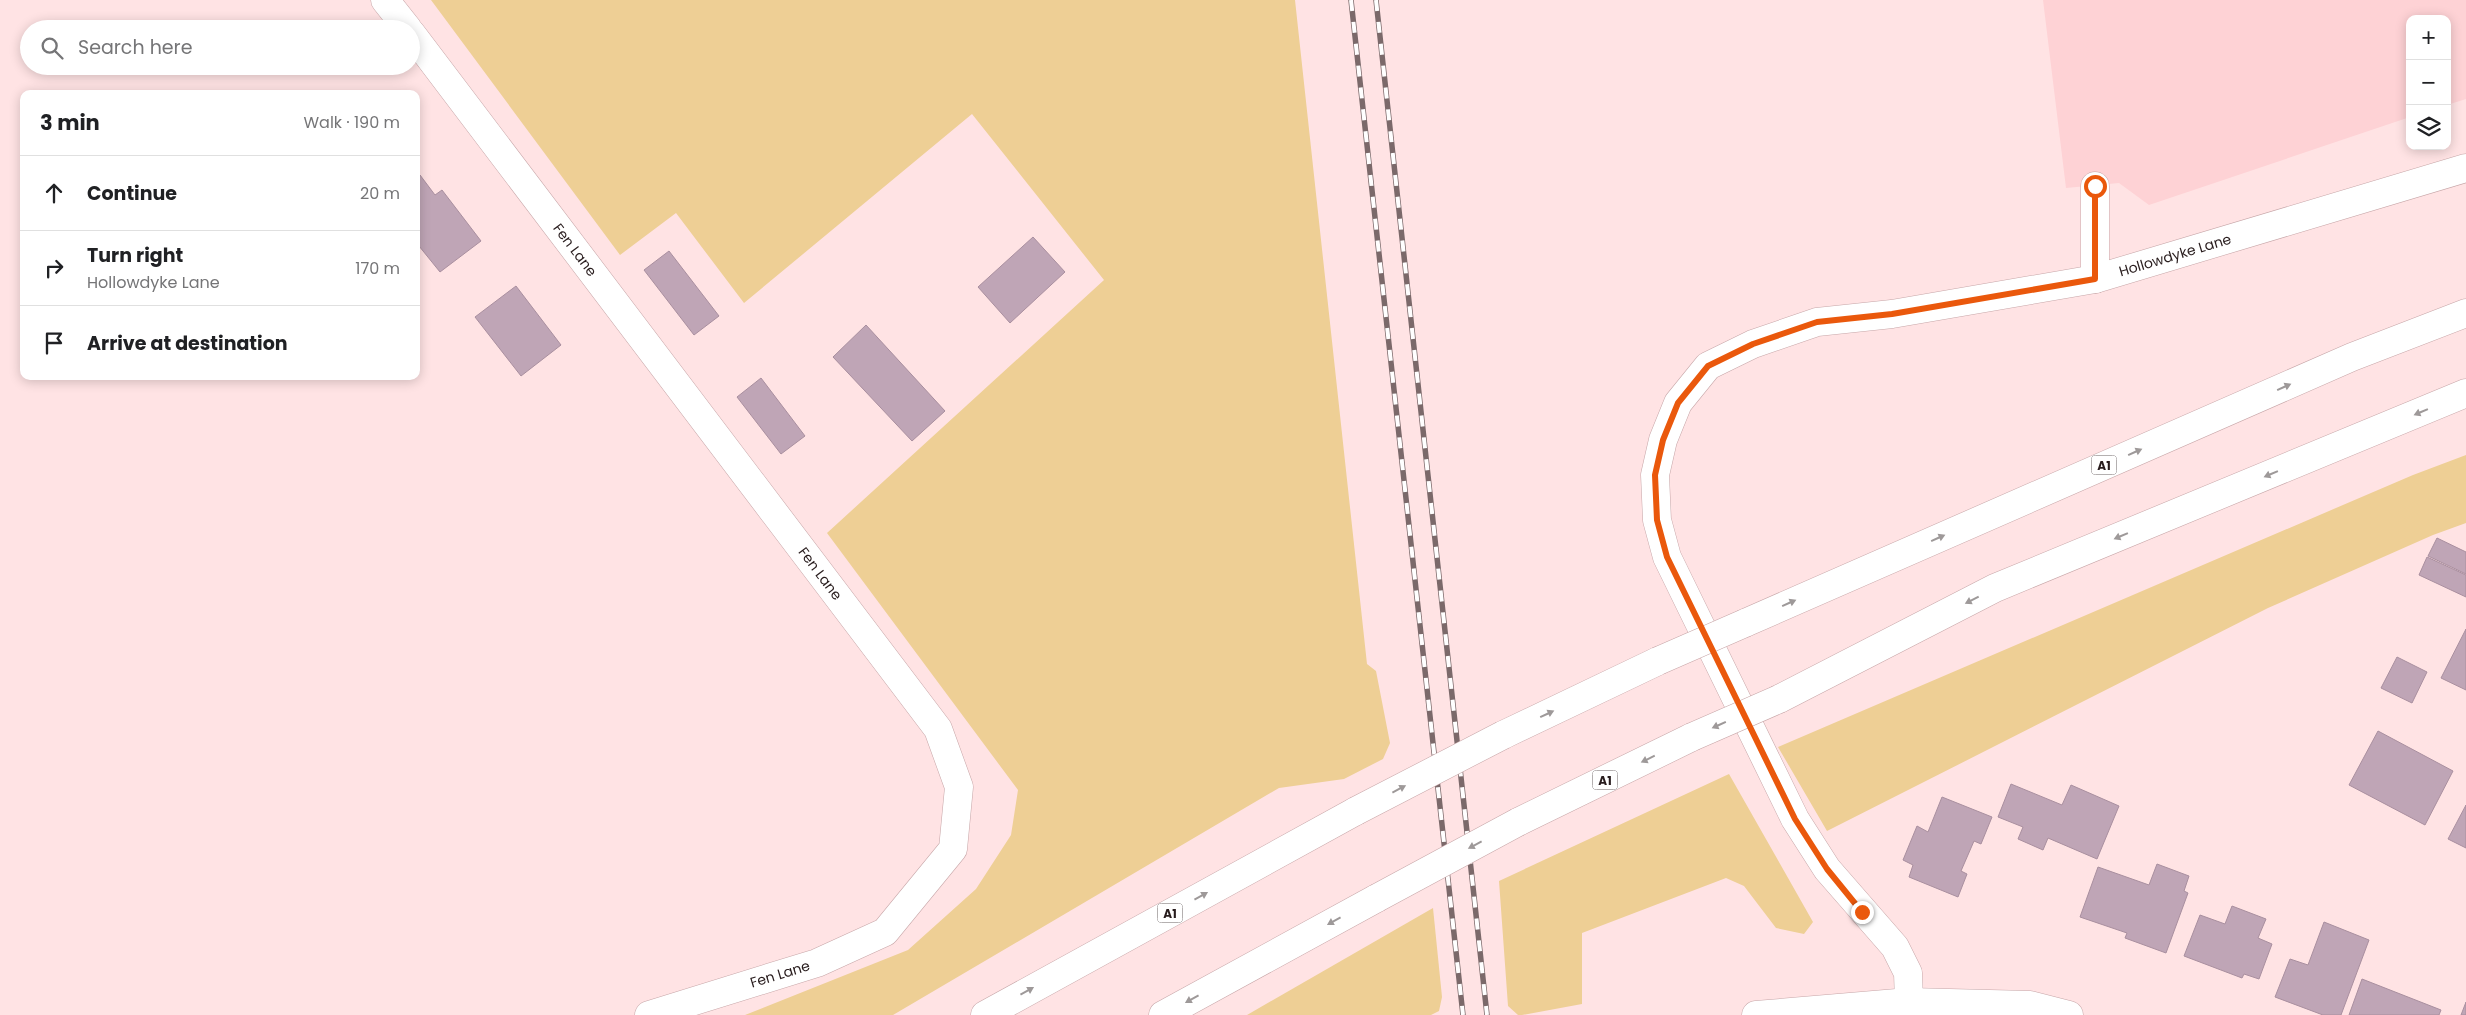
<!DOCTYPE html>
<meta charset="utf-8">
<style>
body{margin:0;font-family:Poppins,sans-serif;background:#f2f2f2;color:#202124}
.controls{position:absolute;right:15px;top:15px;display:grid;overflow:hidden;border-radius:10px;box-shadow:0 2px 12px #0003}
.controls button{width:45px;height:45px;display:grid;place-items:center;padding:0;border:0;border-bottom:1px solid #e0e0e0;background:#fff;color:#202124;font:25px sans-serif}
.stop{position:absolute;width:15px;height:15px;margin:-11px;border:4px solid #ea580c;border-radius:50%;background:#fff}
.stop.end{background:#ea580c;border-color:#fff;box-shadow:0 1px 5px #0008}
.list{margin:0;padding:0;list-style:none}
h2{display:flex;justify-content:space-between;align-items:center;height:65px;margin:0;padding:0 20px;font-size:21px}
h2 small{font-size:16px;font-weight:400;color:#757577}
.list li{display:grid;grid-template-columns:32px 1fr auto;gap:15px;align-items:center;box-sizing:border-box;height:75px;padding:0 20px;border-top:1px solid #e0e0e0}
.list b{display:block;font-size:19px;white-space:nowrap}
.list p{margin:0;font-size:16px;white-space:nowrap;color:#757577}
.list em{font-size:16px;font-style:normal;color:#757577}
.icon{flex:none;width:28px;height:28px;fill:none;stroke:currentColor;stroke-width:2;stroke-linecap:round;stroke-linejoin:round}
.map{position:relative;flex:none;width:2466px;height:1015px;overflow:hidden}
.search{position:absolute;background:#fff;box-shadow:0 2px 12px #0003;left:20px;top:20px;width:400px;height:55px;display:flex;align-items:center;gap:12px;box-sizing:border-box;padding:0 18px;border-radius:28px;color:#757577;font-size:19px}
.panel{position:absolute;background:#fff;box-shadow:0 2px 12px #0003;left:20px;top:90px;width:400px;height:290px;border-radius:10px}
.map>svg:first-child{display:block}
.built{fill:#fed2d5}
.green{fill:#eecf95}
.building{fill:#bfa5b6;stroke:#a98f9f}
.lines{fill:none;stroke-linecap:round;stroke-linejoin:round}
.minor-casing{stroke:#c7a6a8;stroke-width:29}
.highway-casing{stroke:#c7a6a8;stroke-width:29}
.minor{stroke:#fff;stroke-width:28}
.highway{stroke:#fff;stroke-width:28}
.rail-casing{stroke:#7b696a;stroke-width:5.5}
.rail{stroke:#fff;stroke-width:4;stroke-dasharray:11;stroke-linecap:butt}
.highway-bridge-casing{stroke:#c7a6a8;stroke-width:29;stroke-linecap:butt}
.highway-bridge{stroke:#fff;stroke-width:28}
.oneway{fill:#9e9999}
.route{stroke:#ea580c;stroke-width:6}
.labels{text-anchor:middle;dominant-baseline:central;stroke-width:4;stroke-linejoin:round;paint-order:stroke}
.shield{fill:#fff;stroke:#686061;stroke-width:1}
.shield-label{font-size:12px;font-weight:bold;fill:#281c1d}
.street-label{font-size:14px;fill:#281c1d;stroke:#fff}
</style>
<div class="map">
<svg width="2466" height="1015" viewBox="0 0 2466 1015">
<rect width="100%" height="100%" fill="#ffe3e4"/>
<path class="built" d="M2043,0H2466V99L2447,105V19H2410V117L2149,205L2119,183L2066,188Z"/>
<g class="green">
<path d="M431,0H1295L1367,664L1376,671L1390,743L1383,759L1344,779L1279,788L893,1015H745L908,950L976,889L1011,835L1018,790L827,533L1104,280L972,114L744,303L676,213L620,255Z"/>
<path d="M2466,455V523L2433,535L2268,608L1827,831L1778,747L2413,475Z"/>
<path d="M1729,774L1813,922L1804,934L1776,928L1744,886L1726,878L1582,933V1004L1522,1015H1518L1508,1006L1499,881Z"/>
<path d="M1433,908L1442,997L1439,1011L1431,1015H1247Z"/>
</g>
<g class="building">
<path d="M420,175L435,195L442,190L481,241L440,272L419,246L416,248V178Z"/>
<path d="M1033,237L1065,272L1010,323L978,287Z"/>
<path d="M669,251L719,316L694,335L644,270Z"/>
<path d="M516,286L561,345L521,376L475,317Z"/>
<path d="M866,325L945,411L912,441L833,357Z"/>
<path d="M761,378L805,436L781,454L737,397Z"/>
<path d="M2437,538L2466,552V574L2428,556Z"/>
<path d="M2427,557L2466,575V597L2419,575Z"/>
<path d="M2466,629V690L2441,678Z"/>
<path d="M2397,657L2427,672L2412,703L2381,688Z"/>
<path d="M2378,731L2453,771L2425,825L2349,785Z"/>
<path d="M2011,784L2062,805L2071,785L2119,806L2097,859L2048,838L2043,850L2018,839L2023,827L1998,817Z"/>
<path d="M1942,797L1992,817L1981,844L1974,841L1961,871L1967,874L1958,897L1909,877L1913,865L1903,860L1917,826L1928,832Z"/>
<path d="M2466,805V848L2448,839Z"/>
<path d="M2157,864L2189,876L2184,891L2188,893L2166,953L2125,938L2127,933L2080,917L2098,867L2149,885Z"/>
<path d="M2232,906L2266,919L2258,938L2272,944L2259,979L2244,974L2242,978L2184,956L2200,915L2225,924Z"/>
<path d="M2324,922L2369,940L2341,1015H2323L2275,997L2290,959L2308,965Z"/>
<path d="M2362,979L2441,1010L2439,1015H2349Z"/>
<path d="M2466,1002V1015H2461Z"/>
</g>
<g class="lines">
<defs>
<g id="minor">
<path d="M385,0L408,29"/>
<path id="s1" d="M411,33L938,729L959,787L953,849L885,932L817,963L649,1015"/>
<path d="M2095,186V279"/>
<path id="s2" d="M1909,1002L1908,973L1895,947L1827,869L1795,819L1667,557L1657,520L1655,475L1663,440L1678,403L1708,366L1753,344L1817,322L1892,314L2095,279L2466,168"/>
<path d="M1756,1015L1909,1002L2030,1005L2069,1015"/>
</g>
<g id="highway">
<path d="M1745,623L2352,357L2466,313"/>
<path d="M1779,699L1995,588L2466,393"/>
<path d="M1503,735L1658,661"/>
<path d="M1518,822L1692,737"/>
<path d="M985,1015L1356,811"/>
<path d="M1163,1015L1377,898"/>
</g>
</defs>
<use href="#minor" class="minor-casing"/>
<use href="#highway" class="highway-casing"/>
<use href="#minor" class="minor"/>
<use href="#highway" class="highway"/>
<defs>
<g id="rail">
<path d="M1351,0L1463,1015"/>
<path d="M1376,0L1487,1015"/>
</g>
</defs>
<use href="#rail" class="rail-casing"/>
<use href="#rail" class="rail"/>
<defs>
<g id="highway-bridge">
<path d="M1658,661L1745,623"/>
<path d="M1692,737L1779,699"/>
<path d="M1356,811L1503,735"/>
<path d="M1377,898L1518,822"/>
</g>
</defs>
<use href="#highway-bridge" class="highway-bridge-casing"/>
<use href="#highway-bridge" class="highway-bridge"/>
</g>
<defs><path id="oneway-solid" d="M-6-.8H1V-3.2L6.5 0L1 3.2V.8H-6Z" transform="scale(1.25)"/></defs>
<g class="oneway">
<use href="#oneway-solid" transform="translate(2284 387) rotate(-24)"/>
<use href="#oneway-solid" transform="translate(2421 412) rotate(157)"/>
<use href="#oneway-solid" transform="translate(2135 452) rotate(-24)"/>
<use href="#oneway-solid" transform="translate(2271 474) rotate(157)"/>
<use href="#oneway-solid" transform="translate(2121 536) rotate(157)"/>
<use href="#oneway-solid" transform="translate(1938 538) rotate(-24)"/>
<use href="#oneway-solid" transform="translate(1972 600) rotate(153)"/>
<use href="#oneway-solid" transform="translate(1789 603) rotate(-24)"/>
<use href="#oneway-solid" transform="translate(1547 714) rotate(-25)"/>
<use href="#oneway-solid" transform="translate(1719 725) rotate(156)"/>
<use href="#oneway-solid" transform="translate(1648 759) rotate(154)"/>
<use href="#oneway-solid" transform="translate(1399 789) rotate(-28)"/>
<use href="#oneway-solid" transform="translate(1475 845) rotate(152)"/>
<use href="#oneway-solid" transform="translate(1201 896) rotate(-29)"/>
<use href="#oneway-solid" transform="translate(1334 921) rotate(151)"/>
<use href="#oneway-solid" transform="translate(1027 991) rotate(-29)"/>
<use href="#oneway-solid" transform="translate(1192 999) rotate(151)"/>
</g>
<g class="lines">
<path class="route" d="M1862,912L1827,869L1795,819L1667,557L1657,520L1655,475L1663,440L1678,403L1708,366L1753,344L1817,322L1892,314L2095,279V186"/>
</g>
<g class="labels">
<g class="shield">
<rect x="2091.5" y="455.5" width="25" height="19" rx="4"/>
<rect x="1592.5" y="770.5" width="25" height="19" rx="4"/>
<rect x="1157.5" y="903.5" width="25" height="19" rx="4"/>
</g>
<g class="shield-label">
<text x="2104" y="465">A1</text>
<text x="1605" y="780">A1</text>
<text x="1170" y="913">A1</text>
</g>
<g class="street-label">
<text stroke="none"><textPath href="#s1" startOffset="272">Fen Lane</textPath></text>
<text stroke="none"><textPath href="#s2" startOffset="1202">Hollowdyke Lane</textPath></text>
<text stroke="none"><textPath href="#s1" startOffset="678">Fen Lane</textPath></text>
<text transform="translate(780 974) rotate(-17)">Fen Lane</text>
</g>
</g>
</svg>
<div class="controls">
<button>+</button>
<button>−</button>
<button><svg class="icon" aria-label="layers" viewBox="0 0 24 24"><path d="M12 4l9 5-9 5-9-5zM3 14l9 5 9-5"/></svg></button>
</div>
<div class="stop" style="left:2095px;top:186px"></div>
<div class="stop end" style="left:1862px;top:912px"></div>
<div class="search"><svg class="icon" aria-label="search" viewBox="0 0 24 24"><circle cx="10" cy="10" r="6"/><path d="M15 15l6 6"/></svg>Search here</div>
<section class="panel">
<h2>3 min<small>Walk · 190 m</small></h2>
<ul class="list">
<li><svg class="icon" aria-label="ahead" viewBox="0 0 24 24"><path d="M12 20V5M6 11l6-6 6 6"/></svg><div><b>Continue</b></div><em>20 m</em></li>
<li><svg class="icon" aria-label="right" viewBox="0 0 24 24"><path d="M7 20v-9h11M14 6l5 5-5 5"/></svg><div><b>Turn right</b><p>Hollowdyke Lane</p></div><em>170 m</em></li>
<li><svg class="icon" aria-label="arrive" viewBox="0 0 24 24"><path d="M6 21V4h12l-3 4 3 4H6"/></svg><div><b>Arrive at destination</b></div></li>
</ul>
</section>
</div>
